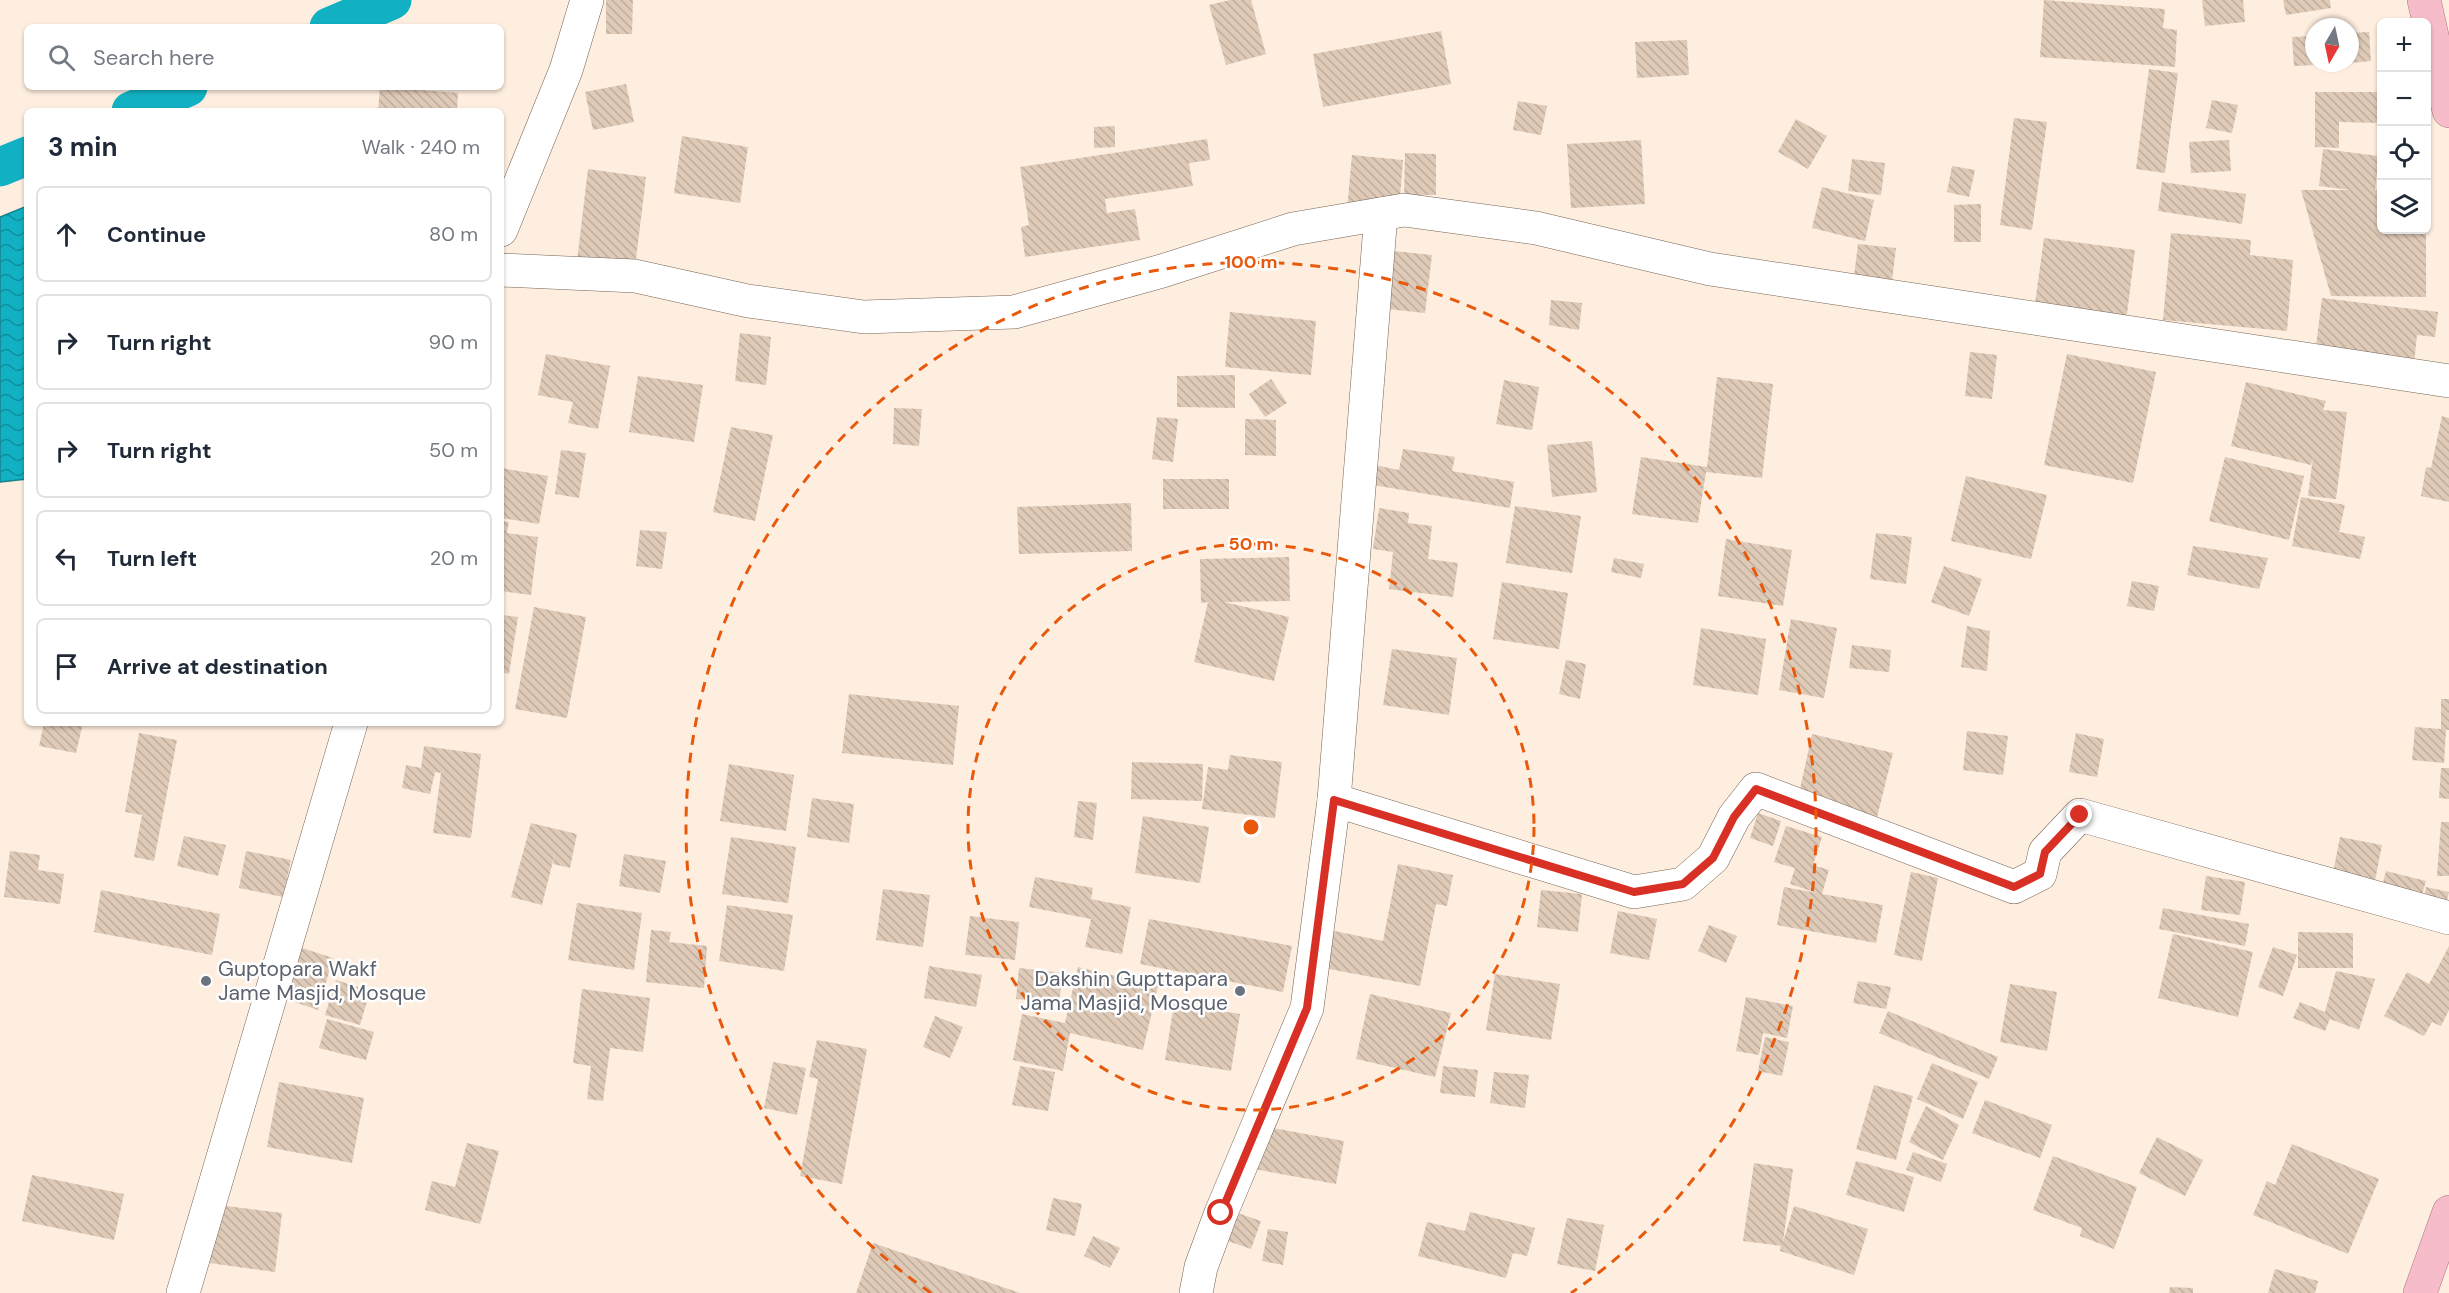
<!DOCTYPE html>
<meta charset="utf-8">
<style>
body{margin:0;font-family:"DM Sans",sans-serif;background:#f6f6f7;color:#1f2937}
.controls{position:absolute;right:18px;top:18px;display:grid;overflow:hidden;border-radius:9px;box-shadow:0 2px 4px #0004}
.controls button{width:54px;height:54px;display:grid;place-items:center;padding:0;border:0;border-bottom:2px solid #e0e1e3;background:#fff;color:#1f2937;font:30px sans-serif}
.compass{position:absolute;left:2305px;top:18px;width:54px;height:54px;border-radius:50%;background:#fff;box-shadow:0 2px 4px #0004;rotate:189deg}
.stop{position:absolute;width:18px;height:18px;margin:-14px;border:4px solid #d93025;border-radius:50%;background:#fff}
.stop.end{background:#d93025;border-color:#fff;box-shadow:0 2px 6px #0008}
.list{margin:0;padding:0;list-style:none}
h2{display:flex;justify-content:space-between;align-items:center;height:78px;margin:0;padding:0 24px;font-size:26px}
h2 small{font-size:20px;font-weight:400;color:#747a83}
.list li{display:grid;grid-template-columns:39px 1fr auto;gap:18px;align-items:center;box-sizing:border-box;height:96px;margin:0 12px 12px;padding:0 12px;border:2px solid #e0e1e3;border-radius:9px}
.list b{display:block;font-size:22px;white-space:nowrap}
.list em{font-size:20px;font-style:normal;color:#747a83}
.icon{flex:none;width:33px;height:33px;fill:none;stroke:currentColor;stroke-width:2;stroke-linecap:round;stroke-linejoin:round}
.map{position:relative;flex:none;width:2449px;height:1293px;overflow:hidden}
.search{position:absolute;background:#fff;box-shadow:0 2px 4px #0004;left:24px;top:24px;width:480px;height:66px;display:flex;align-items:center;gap:15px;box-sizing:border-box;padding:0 21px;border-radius:9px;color:#747a83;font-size:22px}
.panel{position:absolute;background:#fff;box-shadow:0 2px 4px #0004;left:24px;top:108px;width:480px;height:618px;border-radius:9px}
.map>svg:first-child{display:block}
.water{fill:url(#water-waves);stroke:#15828d;stroke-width:1.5}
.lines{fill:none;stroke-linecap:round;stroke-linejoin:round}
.canal{stroke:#11b1c3;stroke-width:39}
.building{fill:url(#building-back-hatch)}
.minor-casing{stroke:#766454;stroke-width:34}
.trunk-casing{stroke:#a97780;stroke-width:34}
.minor{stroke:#fff;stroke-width:33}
.trunk{stroke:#f7bcca;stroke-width:33}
.route{stroke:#d93025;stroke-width:8}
.ring{fill:none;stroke:#e8590c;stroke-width:3;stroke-dasharray:10 8}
.worship-dot{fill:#6b7280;stroke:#fefefe;stroke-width:2}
.labels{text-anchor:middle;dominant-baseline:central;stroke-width:5;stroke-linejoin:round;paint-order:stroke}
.worship-label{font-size:21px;fill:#5b616d;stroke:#fefefe;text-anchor:start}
.centre{fill:#e8590c;stroke:#fefefe;stroke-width:3}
.ring-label{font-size:18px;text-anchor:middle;font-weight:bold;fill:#e8590c;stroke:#fefefe;stroke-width:5;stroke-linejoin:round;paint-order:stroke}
</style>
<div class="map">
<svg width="2449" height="1293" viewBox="0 0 2449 1293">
<defs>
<pattern id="water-waves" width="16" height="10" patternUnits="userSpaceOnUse" patternTransform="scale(1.5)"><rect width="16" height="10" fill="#11b1c3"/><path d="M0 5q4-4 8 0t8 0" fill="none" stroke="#0f8f9d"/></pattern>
<pattern id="building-back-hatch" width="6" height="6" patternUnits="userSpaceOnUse" patternTransform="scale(1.5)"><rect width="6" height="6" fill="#dfcab8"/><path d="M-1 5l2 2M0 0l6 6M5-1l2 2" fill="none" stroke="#bfad9d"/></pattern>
</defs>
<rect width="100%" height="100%" fill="#feeedf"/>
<path class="water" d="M27,206V479L0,482V217Z"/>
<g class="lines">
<g class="canal">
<path d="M329,27L392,0"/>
<path d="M131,111L188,87"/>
<path d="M0,167L27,156"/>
</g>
</g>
<g class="building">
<path d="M606,0H633L632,34H606Z"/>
<path d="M1230,0H1251L1266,54L1226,65L1209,5Z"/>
<path d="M2044,0L2165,9L2163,28L2177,30L2175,67L2040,57Z"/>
<path d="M2202,0H2243L2245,22L2205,26Z"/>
<path d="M2283,0H2330L2331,8L2286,15Z"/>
<path d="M1441,31L1451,84L1323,107L1313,54Z"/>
<path d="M2369,32L2371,61L2350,63V33Z"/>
<path d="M2314,36V65L2294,66L2292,37Z"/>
<path d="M1687,40L1689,75L1637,78L1635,42Z"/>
<path d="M2149,69L2178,73L2165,173L2136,169Z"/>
<path d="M626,84L634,122L593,130L585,92Z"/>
<path d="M380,87L458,93L457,111H378Z"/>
<path d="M2315,92H2382V123L2339,122V148L2315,147Z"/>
<path d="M2212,100L2238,105L2232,133L2206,128Z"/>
<path d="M1518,101L1547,106L1541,135L1513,130Z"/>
<path d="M2014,118L2047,122L2032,230L2000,225Z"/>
<path d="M1796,119L1827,136L1808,169L1778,152Z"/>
<path d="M1115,126V147L1094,148V127Z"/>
<path d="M682,136L748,147L740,203L674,193Z"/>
<path d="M1207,139L1210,160L1189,163L1193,186L1105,199L1107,213L1135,209L1140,240L1025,257L1021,227L1029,225L1020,167Z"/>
<path d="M1641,140L1645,204L1571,208L1567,144Z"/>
<path d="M2229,140L2231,171L2191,173L2189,142Z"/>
<path d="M2323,149L2379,156L2375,190H2382V230H2426V297L2331,296L2301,190H2351L2319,186Z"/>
<path d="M1405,153L1436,154V195H1404Z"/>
<path d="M1352,155L1403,160L1400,197L1346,221Z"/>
<path d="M1852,159L1885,163L1881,195L1848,191Z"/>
<path d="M2378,161H2382V178H2380Z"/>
<path d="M1952,166L1975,170L1969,197L1947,192Z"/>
<path d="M588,169L646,177L632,292L574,286Z"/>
<path d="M2162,182L2246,194L2242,224L2158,211Z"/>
<path d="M1822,187L1874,200L1865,241L1812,228Z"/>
<path d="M1981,204V242H1954V205Z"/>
<path d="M2171,233L2251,240L2250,255L2293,260L2287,331L2163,320Z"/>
<path d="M2044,238L2135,250L2125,330L2033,318Z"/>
<path d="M1858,244L1896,248L1891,290L1853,285Z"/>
<path d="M1375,249L1432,255L1425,313L1369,307Z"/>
<path d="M2322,298L2438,312L2435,337L2417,335L2413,373L2314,362Z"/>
<path d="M1551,300L1582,303L1579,330L1549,325Z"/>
<path d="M1230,312L1316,321L1311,375L1225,367Z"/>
<path d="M740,333L771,337L766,385L735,381Z"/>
<path d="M1970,352L1997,355L1992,399L1965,396Z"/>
<path d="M546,354L610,366L598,429L568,423L573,402L538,395Z"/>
<path d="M2067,354L2156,372L2133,483L2044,465Z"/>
<path d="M1235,375V408L1177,407V376Z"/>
<path d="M638,376L703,385L694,442L629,432Z"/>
<path d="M1717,377L1773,384L1762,478L1706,472L1698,523L1632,514L1641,457L1707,467Z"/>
<path d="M1271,379L1287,403L1265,417L1249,394Z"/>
<path d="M1504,380L1539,387L1532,430L1496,424Z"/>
<path d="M2246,382L2326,401L2323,410L2347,412L2336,499L2308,496L2313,457L2311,465L2231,446Z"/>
<path d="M894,408L922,409L919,446L893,444Z"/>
<path d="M2442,416L2449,418V502L2421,496L2426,467L2431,468Z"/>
<path d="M1157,417L1178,419L1173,462L1152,459Z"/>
<path d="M1245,419L1276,420V456L1245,455Z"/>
<path d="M731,427L773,435L755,521L713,512Z"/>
<path d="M1592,441L1597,492L1552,497L1547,445Z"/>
<path d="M1403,449L1455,457L1452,471L1514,482L1510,508L1367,484L1370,464L1399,470Z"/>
<path d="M561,450L586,453L579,498L555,494Z"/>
<path d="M2225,457L2304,476L2289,540L2209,521Z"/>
<path d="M501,468L548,476L539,524L501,518Z"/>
<path d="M1966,476L2047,495L2031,559L1951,541Z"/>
<rect x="1163" y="479" width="66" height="30"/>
<path d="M2301,497L2345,505L2339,532L2365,537L2360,559L2292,546Z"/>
<path d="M1131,503L1132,551L1019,554L1017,507Z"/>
<path d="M1515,506L1581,516L1572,573L1506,563Z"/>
<path d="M1379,508L1409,513L1408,523L1432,526L1428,559L1458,563L1453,597L1389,589L1393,552L1373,549Z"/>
<path d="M501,521L509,522L507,533L538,537L531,595L501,591Z"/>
<path d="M640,530L667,532L662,569L636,566Z"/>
<path d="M1876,533L1912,537L1906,584L1870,579Z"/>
<path d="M1726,539L1792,550L1783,606L1718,596Z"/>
<path d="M2193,546L2268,558L2259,589L2187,575Z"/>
<path d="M1289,557L1290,601L1224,602L1289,617L1274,681L1194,662L1208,602L1201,603L1200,559Z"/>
<path d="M1614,558L1644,564L1641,578L1611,572Z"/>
<path d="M1944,566L1982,579L1969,616L1931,602Z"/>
<path d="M2132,581L2159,586L2154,611L2127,606Z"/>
<path d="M1502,582L1568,593L1559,649L1493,639Z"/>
<path d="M534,607L586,617L567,718L515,709Z"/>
<path d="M501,615L518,617L509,674L501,672Z"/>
<path d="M1791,619L1837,628L1824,698L1779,690Z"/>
<path d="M1967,626L1990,631L1987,671L1961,667Z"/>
<path d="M1701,628L1766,639L1758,695L1693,685Z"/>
<path d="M1852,645L1891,650L1889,672L1849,668Z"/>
<path d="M1392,649L1457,658L1449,715L1383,705Z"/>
<path d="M1566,660L1586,664L1580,699L1559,694Z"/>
<path d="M849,694L959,706L953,765L842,753Z"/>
<path d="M2441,699H2449V730H2446L2444,763L2412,760L2415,727L2441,729Z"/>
<path d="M44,723H83L76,753L39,746Z"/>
<path d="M1967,731L2008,736L2003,775L1963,770Z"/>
<path d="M139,733L177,740L154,861L134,857L142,815L125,812Z"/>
<path d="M2076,733L2104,739L2097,777L2069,772Z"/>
<path d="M1812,734L1893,753L1877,817L1798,798Z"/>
<path d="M424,746L481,754L471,838L433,833L441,773L435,772L430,794L402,788L406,765L421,768Z"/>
<path d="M1230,755L1282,762L1275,818L1202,809L1208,767L1228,770Z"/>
<path d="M1132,762L1203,764L1202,801L1131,799Z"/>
<path d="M729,764L794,775L786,831L720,821Z"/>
<path d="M2441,768H2449V799L2439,798Z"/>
<path d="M812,798L854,804L849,843L807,837Z"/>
<path d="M1078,801L1097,803L1093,840L1074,837Z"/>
<path d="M1758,813L1781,821L1773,846L1750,838Z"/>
<path d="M1143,816L1209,827L1200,883L1135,873Z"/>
<path d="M2441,822H2449V876H2437Z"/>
<path d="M531,823L577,834L570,868L553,864L555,853L542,905L511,897Z"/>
<path d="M1786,826L1822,837L1813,865L1829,870L1822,894L1883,905L1876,943L1777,925L1784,887L1817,893L1790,884L1795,868L1774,862Z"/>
<path d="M184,836L226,845L218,876L177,866Z"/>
<path d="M731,837L796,847L788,903L722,894Z"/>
<path d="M2340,837L2382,845L2373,891L2331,883Z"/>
<path d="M10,851L40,855L38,870L64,874L60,904L4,897Z"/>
<path d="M246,851L291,860L283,897L239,888Z"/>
<path d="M624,854L666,861L660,893L619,886Z"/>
<path d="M1398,864L1453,875L1447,906L1436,904L1420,986L1313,966L1320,928L1383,941Z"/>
<path d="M2386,871L2426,881L2417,912L2378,902Z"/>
<path d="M1911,872L1938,878L1922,961L1894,955Z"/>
<path d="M2206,876L2245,882L2240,915L2201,910Z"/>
<path d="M1035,877L1093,888L1091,899L1131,907L1122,954L1085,947L1091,919L1029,907Z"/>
<path d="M2426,887L2449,892L2443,918L2421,914Z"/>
<path d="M883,889L930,895L923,947L876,940Z"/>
<path d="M101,890L220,914L212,955L94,932Z"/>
<path d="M1541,890L1582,894L1578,932L1537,927Z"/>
<path d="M577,903L642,913L634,970L568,960Z"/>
<path d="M727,905L793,915L784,971L719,961Z"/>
<path d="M2163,908L2249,924L2245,946L2159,929Z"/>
<path d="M1618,911L1657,919L1649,960L1610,953Z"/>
<path d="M970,916L1019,922L1015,960L965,955Z"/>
<path d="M1149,919L1292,946L1283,992L1140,964Z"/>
<path d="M1709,925L1737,936L1726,963L1698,951Z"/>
<path d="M651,930L671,932L669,942L707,946L704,988L646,982Z"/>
<path d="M2298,932L2353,933V968H2298Z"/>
<path d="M2173,934L2253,952L2238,1017L2158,998Z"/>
<path d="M2449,946V1010L2441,1026L2432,1022L2424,1036L2384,1016L2407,972L2429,984Z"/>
<path d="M299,947L333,958L318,1010L283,998Z"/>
<path d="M2273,947L2297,955L2283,996L2258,987Z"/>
<path d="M929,966L982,975L976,1007L924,998Z"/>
<path d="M1078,967L1158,986L1143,1050L1070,1033L1063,1071L1013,1060L1022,1014L1065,1023Z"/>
<path d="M1019,968L1063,973L1059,1003L1016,999Z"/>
<path d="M2336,971L2375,979L2359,1030L2330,1019L2325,1031L2293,1018L2300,1002L2325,1012Z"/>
<path d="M1495,974L1560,984L1551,1040L1486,1030Z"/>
<path d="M336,980L370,991L360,1025L325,1015Z"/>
<path d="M1858,981L1891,987L1886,1009L1853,1003Z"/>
<path d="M2010,984L2057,992L2047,1051L2000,1042Z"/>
<path d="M582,989L650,998L643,1052L610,1048L603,1101L587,1099L591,1066L573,1063Z"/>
<path d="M1370,994L1451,1013L1435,1077L1356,1059Z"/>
<path d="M1746,997L1793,1006L1787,1038L1763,1033L1759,1055L1736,1051Z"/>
<path d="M1174,1004L1240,1014L1231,1071L1165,1060Z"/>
<path d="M1888,1011L1998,1057L1989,1079L1879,1033Z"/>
<path d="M935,1016L963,1027L950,1058L923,1047Z"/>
<path d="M327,1019L374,1032L366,1060L319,1048Z"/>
<path d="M1765,1037L1789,1042L1782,1076L1758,1071Z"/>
<path d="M817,1040L867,1049L842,1184L800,1176L818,1079L809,1077Z"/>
<path d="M773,1062L806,1068L797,1115L764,1108Z"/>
<path d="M1932,1063L1978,1082L1963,1119L1917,1099Z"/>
<path d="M1020,1066L1055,1072L1048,1111L1012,1105Z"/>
<path d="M1443,1066L1478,1070L1475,1097L1440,1093Z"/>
<path d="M1494,1072L1529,1075L1525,1108L1490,1103Z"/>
<path d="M279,1082L364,1098L352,1163L267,1147Z"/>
<path d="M1874,1085L1913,1096L1896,1160L1856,1149Z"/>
<path d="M1985,1100L2052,1125L2040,1158L1972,1133Z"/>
<path d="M1926,1106L1959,1125L1943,1160L1909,1142Z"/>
<path d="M1251,1124L1344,1141L1336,1184L1243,1167Z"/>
<path d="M2157,1137L2203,1160L2185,1196L2139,1173Z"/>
<path d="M467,1143L499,1151L480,1224L425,1210L432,1181L455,1187Z"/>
<path d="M2292,1144L2379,1179L2348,1254L2253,1215L2267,1181L2275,1185Z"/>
<path d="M1913,1152L1947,1164L1941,1182L1906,1170Z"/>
<path d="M2053,1156L2137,1187L2114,1249L2080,1236L2082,1228L2033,1210Z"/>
<path d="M1856,1161L1914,1177L1904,1212L1846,1195Z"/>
<path d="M1754,1163L1793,1169L1783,1242L1794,1206L1868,1229L1854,1275L1780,1251L1781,1246L1743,1241Z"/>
<path d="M32,1175L124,1194L114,1240L22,1221Z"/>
<path d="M1053,1198L1082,1204L1075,1236L1046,1230Z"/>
<path d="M195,1202L282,1213L275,1272L188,1260Z"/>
<path d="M1220,1207L1261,1221L1251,1249L1210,1235Z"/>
<path d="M1470,1212L1535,1228L1527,1256L1513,1253L1506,1278L1418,1256L1427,1222L1465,1231Z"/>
<path d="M1567,1218L1604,1225L1595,1271L1557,1264Z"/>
<path d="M1268,1229L1288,1232L1283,1265L1262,1261Z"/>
<path d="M1093,1236L1120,1248L1110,1268L1084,1256Z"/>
<path d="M873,1243L1020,1293H856Z"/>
<path d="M2275,1269L2318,1281L2315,1293H2268Z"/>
<path d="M2170,1287L2193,1288V1293H2169Z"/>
</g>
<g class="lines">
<defs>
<g id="minor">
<path d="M501,230L566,70L587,0"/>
<path d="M501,270L635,276L748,301L864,317L1014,312L1162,271L1293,229L1404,210L1536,228L1710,269L2449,381"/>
<path d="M1334,800L1634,892L1683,884L1713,858L1734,817L1756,789L2014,887L2040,874L2045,852L2080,815L2449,918"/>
<path d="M183,1293L351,723"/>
<path d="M1196,1293L1201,1267L1221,1213L1307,1008L1334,800L1381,214"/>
</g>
<g id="trunk">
<path d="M2424,0L2449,111"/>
<path d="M2420,1293L2449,1212"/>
</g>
</defs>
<use href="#minor" class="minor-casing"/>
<use href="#trunk" class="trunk-casing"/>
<use href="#minor" class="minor"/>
<use href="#trunk" class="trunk"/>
</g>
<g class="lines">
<path class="route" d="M1221,1213L1307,1008L1334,800L1634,892L1683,884L1713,858L1734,817L1756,789L2014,887L2040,874L2045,852L2080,815"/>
</g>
<g class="ring">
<circle cx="1251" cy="827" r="283"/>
<path d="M931 1293A565 565 0 1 1 1571 1293"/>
</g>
<g class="worship-dot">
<circle cx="206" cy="981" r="6"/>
<circle cx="1240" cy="991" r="6"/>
</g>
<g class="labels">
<g class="worship-label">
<text x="218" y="969">Guptopara Wakf<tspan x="218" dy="24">Jame Masjid, Mosque</tspan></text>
<text x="1228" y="979" text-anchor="end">Dakshin Gupttapara<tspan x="1228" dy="24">Jama Masjid, Mosque</tspan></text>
</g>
</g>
<circle cx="1251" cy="827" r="9" class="centre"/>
<g class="ring-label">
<text x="1251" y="268">100 m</text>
<text x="1251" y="550">50 m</text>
</g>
</svg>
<div class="controls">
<button>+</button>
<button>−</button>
<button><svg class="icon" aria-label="locate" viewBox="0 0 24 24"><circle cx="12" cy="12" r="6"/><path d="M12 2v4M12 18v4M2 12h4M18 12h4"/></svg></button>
<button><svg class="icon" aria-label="layers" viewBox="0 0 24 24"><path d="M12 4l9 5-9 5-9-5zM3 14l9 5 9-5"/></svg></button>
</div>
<svg class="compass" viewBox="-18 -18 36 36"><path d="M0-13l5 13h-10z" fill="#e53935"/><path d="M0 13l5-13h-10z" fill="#747a83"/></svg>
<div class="stop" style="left:1221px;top:1213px"></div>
<div class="stop end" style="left:2080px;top:815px"></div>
<div class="search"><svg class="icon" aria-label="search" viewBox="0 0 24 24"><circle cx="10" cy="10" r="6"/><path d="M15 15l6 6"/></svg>Search here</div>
<section class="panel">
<h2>3 min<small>Walk · 240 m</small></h2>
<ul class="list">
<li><svg class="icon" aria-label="ahead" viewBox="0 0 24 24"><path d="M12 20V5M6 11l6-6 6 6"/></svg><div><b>Continue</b></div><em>80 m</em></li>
<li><svg class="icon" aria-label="right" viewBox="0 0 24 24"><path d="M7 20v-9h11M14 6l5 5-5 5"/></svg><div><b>Turn right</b></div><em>90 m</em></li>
<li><svg class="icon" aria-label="right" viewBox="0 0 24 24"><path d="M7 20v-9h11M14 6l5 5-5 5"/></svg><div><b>Turn right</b></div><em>50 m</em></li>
<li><svg class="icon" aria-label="left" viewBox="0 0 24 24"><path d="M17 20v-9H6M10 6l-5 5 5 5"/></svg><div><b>Turn left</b></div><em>20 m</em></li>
<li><svg class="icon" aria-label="arrive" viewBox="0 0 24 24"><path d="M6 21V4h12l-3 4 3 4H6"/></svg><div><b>Arrive at destination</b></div></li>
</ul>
</section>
</div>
